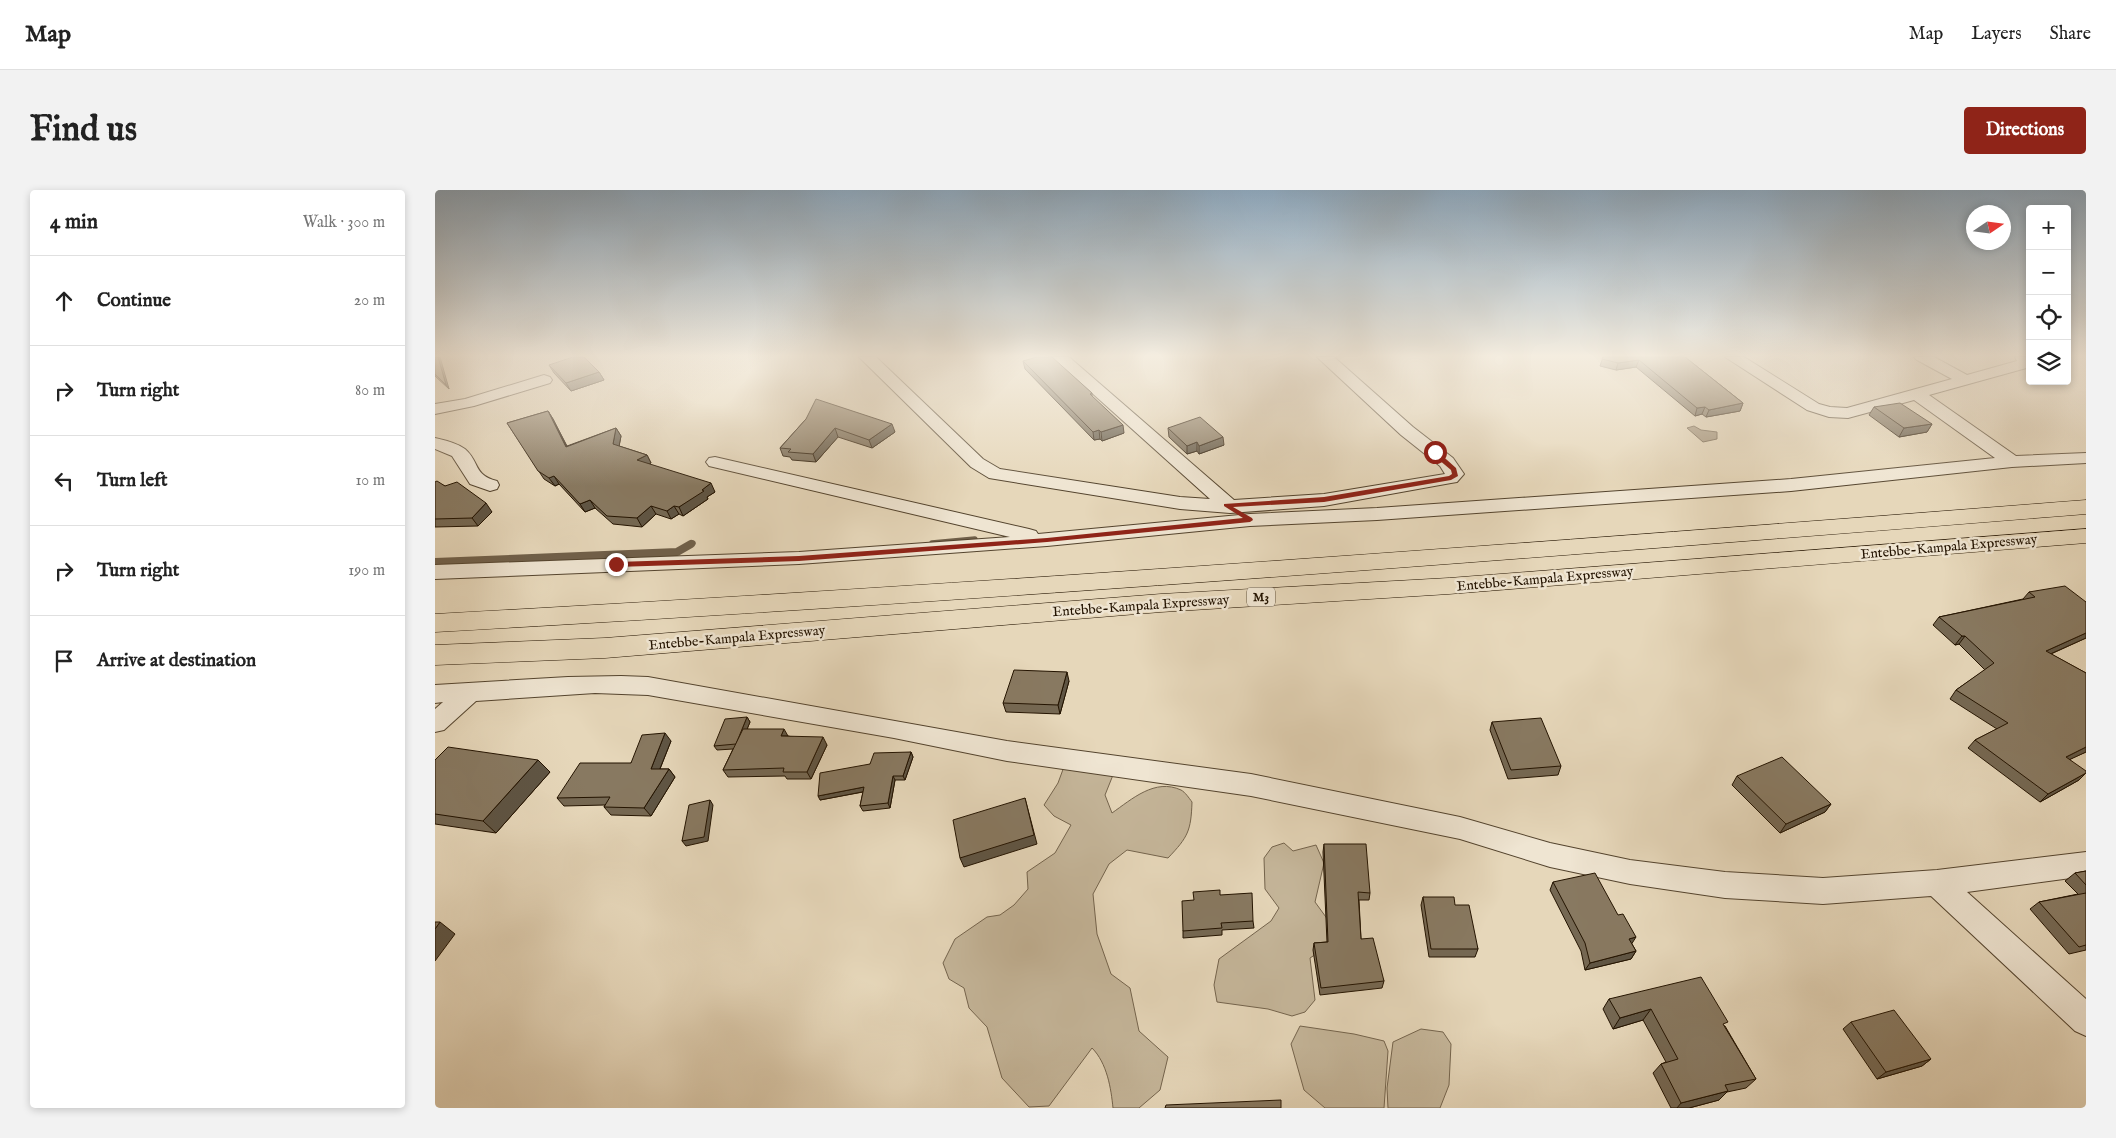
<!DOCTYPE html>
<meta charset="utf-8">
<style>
body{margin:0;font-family:"IM FELL English",serif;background:#f2f2f2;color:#222}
.controls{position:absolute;right:15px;top:15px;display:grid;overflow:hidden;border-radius:5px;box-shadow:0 2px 8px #0003}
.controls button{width:45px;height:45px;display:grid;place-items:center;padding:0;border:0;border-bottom:1px solid #e0e0e0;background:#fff;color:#222;font:25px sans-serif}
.compass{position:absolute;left:1531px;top:15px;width:45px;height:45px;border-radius:50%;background:#fff;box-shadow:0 2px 8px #0003;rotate:77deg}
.stop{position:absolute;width:15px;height:15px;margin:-11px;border:4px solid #8f2418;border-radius:50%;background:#fff}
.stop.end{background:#8f2418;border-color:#fff;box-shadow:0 1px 5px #0008}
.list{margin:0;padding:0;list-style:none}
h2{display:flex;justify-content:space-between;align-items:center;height:65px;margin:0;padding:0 20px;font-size:21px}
h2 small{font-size:16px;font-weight:400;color:#767676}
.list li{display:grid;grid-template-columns:32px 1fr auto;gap:15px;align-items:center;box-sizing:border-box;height:90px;padding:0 20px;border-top:1px solid #e0e0e0}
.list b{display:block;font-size:19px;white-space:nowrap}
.list em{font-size:16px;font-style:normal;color:#767676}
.icon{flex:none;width:28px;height:28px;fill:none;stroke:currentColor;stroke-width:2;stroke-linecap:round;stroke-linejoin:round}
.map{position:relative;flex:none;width:1651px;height:918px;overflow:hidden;border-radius:5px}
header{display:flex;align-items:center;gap:30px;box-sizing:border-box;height:70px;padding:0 25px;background:#fff;border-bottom:1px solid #e0e0e0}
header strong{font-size:24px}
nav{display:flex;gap:28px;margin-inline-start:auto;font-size:18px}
.intro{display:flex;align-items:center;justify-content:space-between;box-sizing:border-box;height:120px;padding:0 30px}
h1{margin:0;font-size:35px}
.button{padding:12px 22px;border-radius:5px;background:#8f2418;color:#fff;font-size:18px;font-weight:700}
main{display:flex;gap:30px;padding:0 30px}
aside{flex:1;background:#fff;border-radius:5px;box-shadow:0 2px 8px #0003}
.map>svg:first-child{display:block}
.green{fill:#c5b69a;stroke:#74644d}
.water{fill:#a4947b;stroke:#70604a}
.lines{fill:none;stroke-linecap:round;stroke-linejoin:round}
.stream-far1{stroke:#70604a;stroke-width:5.5}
.stream{stroke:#70604a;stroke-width:8}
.minor-casing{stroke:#54442e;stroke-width:2}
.motorway-casing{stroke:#231300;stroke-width:1}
.minor{fill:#efe5d2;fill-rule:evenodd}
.motorway{fill:#e6d7ba;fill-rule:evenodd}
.wall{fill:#756853;stroke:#231300}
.shaded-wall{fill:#5f5544;stroke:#231300}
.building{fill:#887961;stroke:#231300}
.route{fill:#8f2418}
.labels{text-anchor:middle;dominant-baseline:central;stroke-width:5;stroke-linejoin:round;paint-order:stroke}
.shield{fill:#efe5d2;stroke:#60523f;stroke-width:1}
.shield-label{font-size:12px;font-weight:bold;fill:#231300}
.street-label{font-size:14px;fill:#231300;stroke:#efe5d2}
</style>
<header>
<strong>Map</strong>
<nav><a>Map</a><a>Layers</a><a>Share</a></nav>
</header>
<div class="intro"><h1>Find us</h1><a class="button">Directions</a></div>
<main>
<aside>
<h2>4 min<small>Walk · 300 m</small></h2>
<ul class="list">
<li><svg class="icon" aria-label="ahead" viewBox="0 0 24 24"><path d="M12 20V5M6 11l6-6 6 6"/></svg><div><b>Continue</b></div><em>20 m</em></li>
<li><svg class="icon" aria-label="right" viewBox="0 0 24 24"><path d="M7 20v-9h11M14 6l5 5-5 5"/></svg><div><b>Turn right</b></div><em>80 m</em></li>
<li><svg class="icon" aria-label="left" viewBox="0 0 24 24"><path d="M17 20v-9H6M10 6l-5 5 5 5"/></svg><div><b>Turn left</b></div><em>10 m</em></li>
<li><svg class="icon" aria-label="right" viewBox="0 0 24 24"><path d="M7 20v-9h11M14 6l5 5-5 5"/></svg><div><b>Turn right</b></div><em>190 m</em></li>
<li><svg class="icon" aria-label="arrive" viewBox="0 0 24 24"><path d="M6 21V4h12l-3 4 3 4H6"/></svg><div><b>Arrive at destination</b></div></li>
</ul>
</aside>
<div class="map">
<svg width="1651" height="918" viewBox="0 0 1651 918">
<rect width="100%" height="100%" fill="#e6d7ba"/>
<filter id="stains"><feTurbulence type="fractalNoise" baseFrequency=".004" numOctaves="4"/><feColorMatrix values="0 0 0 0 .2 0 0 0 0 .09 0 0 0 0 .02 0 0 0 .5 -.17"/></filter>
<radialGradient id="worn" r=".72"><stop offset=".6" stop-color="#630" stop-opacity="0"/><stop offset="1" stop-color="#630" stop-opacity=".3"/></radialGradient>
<g class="green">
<path d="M630,574L682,575L670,605L677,623C697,609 720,588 746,600C750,602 754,608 757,612C756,641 753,647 733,668L692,660L674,674L658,704L662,744L676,784L695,798L704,841L733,867L725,900L704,918H678C676,898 672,873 657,858L614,916L594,917L567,888L552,837L534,818L529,798L514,789L508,773L520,749L552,727L565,725L579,715L593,699L592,682L620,663L636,635L619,626L609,615L623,593Z"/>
<path d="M849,653L858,661L881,655L889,673L880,712L904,745L900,752L875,768L880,810L870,822L857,826L833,819L782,812L779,795L784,769L836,731L844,718L830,699L829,668L837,657Z"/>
<path d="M865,836L919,844L949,851L953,861L949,918H890L869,900L856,854Z"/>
<path d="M986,839L1008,842L1016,854L1014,895L1005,918H953L952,898L958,852Z"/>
</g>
<path class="water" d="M1259,236L1266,240L1282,242V249L1268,252L1252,238Z"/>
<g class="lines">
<g class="stream-far1">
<path d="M497,353L540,349"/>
<path d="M254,355L258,353"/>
</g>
<path class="stream" d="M0,372L242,362L256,354"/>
<defs>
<g id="minor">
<path d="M424,167H441L548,269L565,279L745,307L775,309L617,167H634L799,310L889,304L1010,284L1005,276L966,245L882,167H899L978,237L1018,268L1029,284L1022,292L1016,293L889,316L795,323L745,319L560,289L554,288L536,277Z"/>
<path d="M1290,167H1309L1384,214L1395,217L1412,218L1517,189L1482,170L1479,167H1499L1532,185L1582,171L1580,167H1595V177L1494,205L1581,266L1651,263V273L1577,277L1356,301L942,330L815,336L612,356L364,374L0,389V375L364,362L575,347L274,276L271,272L274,268L280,267L594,339L601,341L603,344L815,324L942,318L1356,289L1560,268L1479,210L1413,228L1394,227L1372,220Z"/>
<path d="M109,185L115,187L117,190L115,193L39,216L0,224V214L30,209Z"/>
<path d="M0,248C9,250 22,253 30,259C45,272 38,285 62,291L64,295L62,299L55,301L35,294L17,266L0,259Z"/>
<path d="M186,486L213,487L572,551L816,584L1025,627L1115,653L1195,670L1290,682L1388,688L1502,680L1651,662V686L1532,702L1651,809V846L1640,841L1496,706L1388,714L1290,708L1195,694L1115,677L1025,649L816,606L572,571L459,548L213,505L160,503L41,511L9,540L0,542V519L8,512L0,513V495L133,487Z"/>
</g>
<g id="motorway">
<path d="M1651,310V324C1101,368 551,411 0,442V424C551,394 1101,353 1651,310Z"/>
<path d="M1651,339V353L1014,404L726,422L170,468L0,475V455L170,448L726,404L1014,388Z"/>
</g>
</defs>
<use href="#minor" class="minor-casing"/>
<use href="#motorway" class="motorway-casing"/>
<use href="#minor" class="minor"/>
<use href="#motorway" class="motorway"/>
</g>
<g class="wall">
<path d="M0,167L14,199L0,186Z"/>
<path d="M1168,167H1250L1308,213L1305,221L1271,227L1267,224L1260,226L1201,177L1181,180L1165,176Z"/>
<path d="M588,171L657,203V206L689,243L667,251L665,249L659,250L590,179Z"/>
<path d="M114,175L164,182L169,190L136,201L119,183Z"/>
<path d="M1439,217L1497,234L1492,242L1464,247L1434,225Z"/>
<path d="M113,221L118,229L132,256L181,238L186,246L184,256L212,265L216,273L214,274L280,302L272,307L273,309L248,326L244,324L236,329L221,324L207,337L178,334L160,318L150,322L124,294L120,296L109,289L72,233Z"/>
<path d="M371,229L460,242L437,258L403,247L381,272L357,270L355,267L348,266L345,258Z"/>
<path d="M733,238L789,255L764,264L762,261L752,264L734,247Z"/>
<path d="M0,292L10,296L57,322L43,336L0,337Z"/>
<path d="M1594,402L1651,412V448L1616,464L1651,483V562L1635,569L1644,590L1605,612L1533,558L1540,550L1562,539L1515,509L1521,500L1550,480L1524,454L1520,455L1498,435L1504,427L1588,409Z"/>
<path d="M634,491L625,524L571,522L568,513Z"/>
<path d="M312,527L315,532L312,539L353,546L392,555L376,589H352L350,586L293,587L288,580L298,559L282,560L279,556Z"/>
<path d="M1057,532L1126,576L1123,585L1073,589L1055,540Z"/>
<path d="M236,551L225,579H234L240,587L216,626L176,625L169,617L170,615L129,616L122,608L196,573Z"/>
<path d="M476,562L478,567L470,590H460L455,618L428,621L425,616L428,602L385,610L435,574Z"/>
<path d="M0,570L115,582L61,643L0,634Z"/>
<path d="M1302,586L1396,614L1390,622L1345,643L1297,595Z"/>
<path d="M889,654L935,703L934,710H924L926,749L949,791L947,798L885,805L878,760L879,753L892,752L888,662Z"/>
<path d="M1651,681V760L1634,764L1595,719L1604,712L1643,704L1630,691L1640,683Z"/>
<path d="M1118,692L1197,754L1201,761L1196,769L1150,780L1146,761L1115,700Z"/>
<path d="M785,705L818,731L819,738L787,740V745L748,748V741L759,710Z"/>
<path d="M988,707L1020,715L1043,759L1040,767H994L986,715Z"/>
<path d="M1174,809L1290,836L1321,889L1311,898L1292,902L1284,910L1254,918H1236L1218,883L1226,874L1231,872L1208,830L1178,839L1168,819Z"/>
<path d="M1416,832L1496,869L1487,876L1442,889L1408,839Z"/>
</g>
<g class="shaded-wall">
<path d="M3,167H5L14,199L11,195Z"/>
<path d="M1204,170L1201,177L1181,180L1183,173Z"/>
<path d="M164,182L169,190L136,201L131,193Z"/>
<path d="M1308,213L1305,221L1271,227L1274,220Z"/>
<path d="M1270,217L1267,224L1260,226L1262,218Z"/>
<path d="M113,221L118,229L136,265L131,257Z"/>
<path d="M457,234L460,242L437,258L434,250Z"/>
<path d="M1497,234L1492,242L1464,247L1469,238Z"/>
<path d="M688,235L689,243L667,251L666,242Z"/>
<path d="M181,238L186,246L183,262L178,254Z"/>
<path d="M400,238L403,247L381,272L378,264Z"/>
<path d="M664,240L665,249L659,250L658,242Z"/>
<path d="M788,247L789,255L764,264V256Z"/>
<path d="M762,252V261L752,264V256Z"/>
<path d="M212,265L216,273L206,278L202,270Z"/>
<path d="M119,286L124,294L120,296L114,288Z"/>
<path d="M276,293L280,302L272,307L273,309L248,326L244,317Z"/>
<path d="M155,310L160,318L150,322L145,314Z"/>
<path d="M51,313L57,322L43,336L37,328Z"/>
<path d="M216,316L221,324L207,337L202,328Z"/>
<path d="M239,316L244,324L236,329L232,321Z"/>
<path d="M1651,443V448L1604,469L1611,461Z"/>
<path d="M1527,446H1530L1524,454L1520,455Z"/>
<path d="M632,482L634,491L625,524L623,515Z"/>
<path d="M312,527L315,532L304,559L301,554Z"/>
<path d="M349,539L353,546H346Z"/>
<path d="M230,543L236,551L222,586L216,579Z"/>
<path d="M388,547L392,555L376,589L372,582Z"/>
<path d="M1651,557V562L1623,575L1631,567Z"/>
<path d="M476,562L478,567L470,590L468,586Z"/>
<path d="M103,570L115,582L61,643L48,631Z"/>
<path d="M234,579L240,587L216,626L209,618Z"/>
<path d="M1651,583L1644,590L1605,612L1613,604Z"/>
<path d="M458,586L460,590L455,618L453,613Z"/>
<path d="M429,597L432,601L385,610L383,606Z"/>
<path d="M590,608L602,654L529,677L525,668Z"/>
<path d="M275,610L278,615L273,651L251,656L247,651Z"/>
<path d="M1396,614L1390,622L1345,643L1351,634Z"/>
<path d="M5,732L20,744L0,771V739Z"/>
<path d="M1201,747L1196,755L1194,749Z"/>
<path d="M1201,761L1196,769L1150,780L1155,773Z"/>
<path d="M1216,819L1208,830L1178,839L1185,828Z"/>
<path d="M1496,869L1487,876L1442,889L1451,882Z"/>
<path d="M1293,901L1284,910L1254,918H1242L1246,913Z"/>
</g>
<g class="building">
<path d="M0,167H3L11,195L0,184Z"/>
<path d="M138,167H149L164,182L131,193L114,175Z"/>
<path d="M602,167H617L657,203L655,204L688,235L666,242L664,240L658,242L588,171Z"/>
<path d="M1168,167H1250L1308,213L1274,220L1270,217L1262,218L1204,170L1183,173L1167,169Z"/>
<path d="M381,209L457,234L434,250L400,238L378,264L353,262L356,259L345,258L371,229Z"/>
<path d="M1465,213L1497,234L1469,238L1439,217Z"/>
<path d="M113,221L131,257L181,238L178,254L212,265L202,270L276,293L267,300L269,301L244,317L239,316L232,321L216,316L202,328L172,326L155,310L145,314L119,286L114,288L103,281L72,233Z"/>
<path d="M765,227L788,247L764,256L762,252L752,256L733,238Z"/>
<path d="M2,291L10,296L22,292L51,313L37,328L0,329V292Z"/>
<path d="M1630,396L1651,412V443L1611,461L1651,483V557L1631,567L1651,581V583L1613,604L1540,550L1573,533L1521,500L1559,473L1530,446H1527L1504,427L1600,407L1594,402Z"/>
<path d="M579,480L632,482L623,515L568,513Z"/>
<path d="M312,527L301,554L279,556L290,529Z"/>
<path d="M1106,528L1126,576L1076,580L1057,532Z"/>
<path d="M308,539H349L346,546L388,547L372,582H348L349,578L288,580Z"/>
<path d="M230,543L216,579H234L209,618L169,617L175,607L122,608L145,573H196L207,545Z"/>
<path d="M13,557L103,570L48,631L0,624V570Z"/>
<path d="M476,562L468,586H458L453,613L425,616L429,597L383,606L385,583L435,574L439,563Z"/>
<path d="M1347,567L1396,614L1351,634L1302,586Z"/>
<path d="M590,608L599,645L525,668L518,630Z"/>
<path d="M275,610L269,647L247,651L254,615Z"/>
<path d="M889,654H931L935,703L923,702L926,749L938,748L949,791L886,798L879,753L893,752Z"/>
<path d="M1651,681V695L1640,683Z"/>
<path d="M1160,683L1183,725L1188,724L1201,747L1194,749L1201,761L1155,773L1150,753L1118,692Z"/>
<path d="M785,700V705L817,703L818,731L786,733L787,738L748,741L747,711L759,710L758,702Z"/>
<path d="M1651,703V755L1644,757L1604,712Z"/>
<path d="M988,707H1019L1020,715H1034L1043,759H996Z"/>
<path d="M0,732H5L0,739Z"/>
<path d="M1266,787L1293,832L1288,834L1321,889L1290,895L1293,901L1246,913L1226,874L1243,869L1216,819L1185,828L1174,809Z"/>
<path d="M1459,820L1496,869L1451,882L1416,832Z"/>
<path d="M846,910V918H730L731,915Z"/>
</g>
<linearGradient id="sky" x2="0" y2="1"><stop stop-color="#8da7bc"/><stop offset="0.56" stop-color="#f4ede0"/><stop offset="1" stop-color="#f4ede0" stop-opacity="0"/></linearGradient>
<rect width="1651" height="296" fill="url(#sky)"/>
<path class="route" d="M997,261H1002L1021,278L1023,286L1016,290L889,312L798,317L817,328L818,330L815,332L612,352L364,371L181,377L178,374L181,372L364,366L612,348L808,328L789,316V314L889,307L1014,286L1017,284L1016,280L997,264Z"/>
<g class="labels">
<rect class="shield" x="812" y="397.5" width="28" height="19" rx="4"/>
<g class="shield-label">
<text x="826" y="407">M3</text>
</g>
<g class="street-label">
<text transform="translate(1514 357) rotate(-5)">Entebbe-Kampala Expressway</text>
<text transform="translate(1110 389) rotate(-5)">Entebbe-Kampala Expressway</text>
<text transform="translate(706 416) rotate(-4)">Entebbe-Kampala Expressway</text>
<text transform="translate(302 448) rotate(-5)">Entebbe-Kampala Expressway</text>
</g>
</g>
<rect width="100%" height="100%" filter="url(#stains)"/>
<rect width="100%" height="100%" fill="url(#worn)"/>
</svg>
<div class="controls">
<button>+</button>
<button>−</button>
<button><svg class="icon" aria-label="locate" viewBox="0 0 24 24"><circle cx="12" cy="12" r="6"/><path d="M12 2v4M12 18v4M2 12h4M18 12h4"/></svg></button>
<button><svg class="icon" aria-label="layers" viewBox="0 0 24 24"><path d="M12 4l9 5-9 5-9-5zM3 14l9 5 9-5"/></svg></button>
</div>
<svg class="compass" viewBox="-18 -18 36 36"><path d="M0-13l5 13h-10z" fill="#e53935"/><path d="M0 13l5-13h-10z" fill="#767676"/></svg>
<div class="stop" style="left:1000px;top:262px"></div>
<div class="stop end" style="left:181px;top:374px"></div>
</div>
</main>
